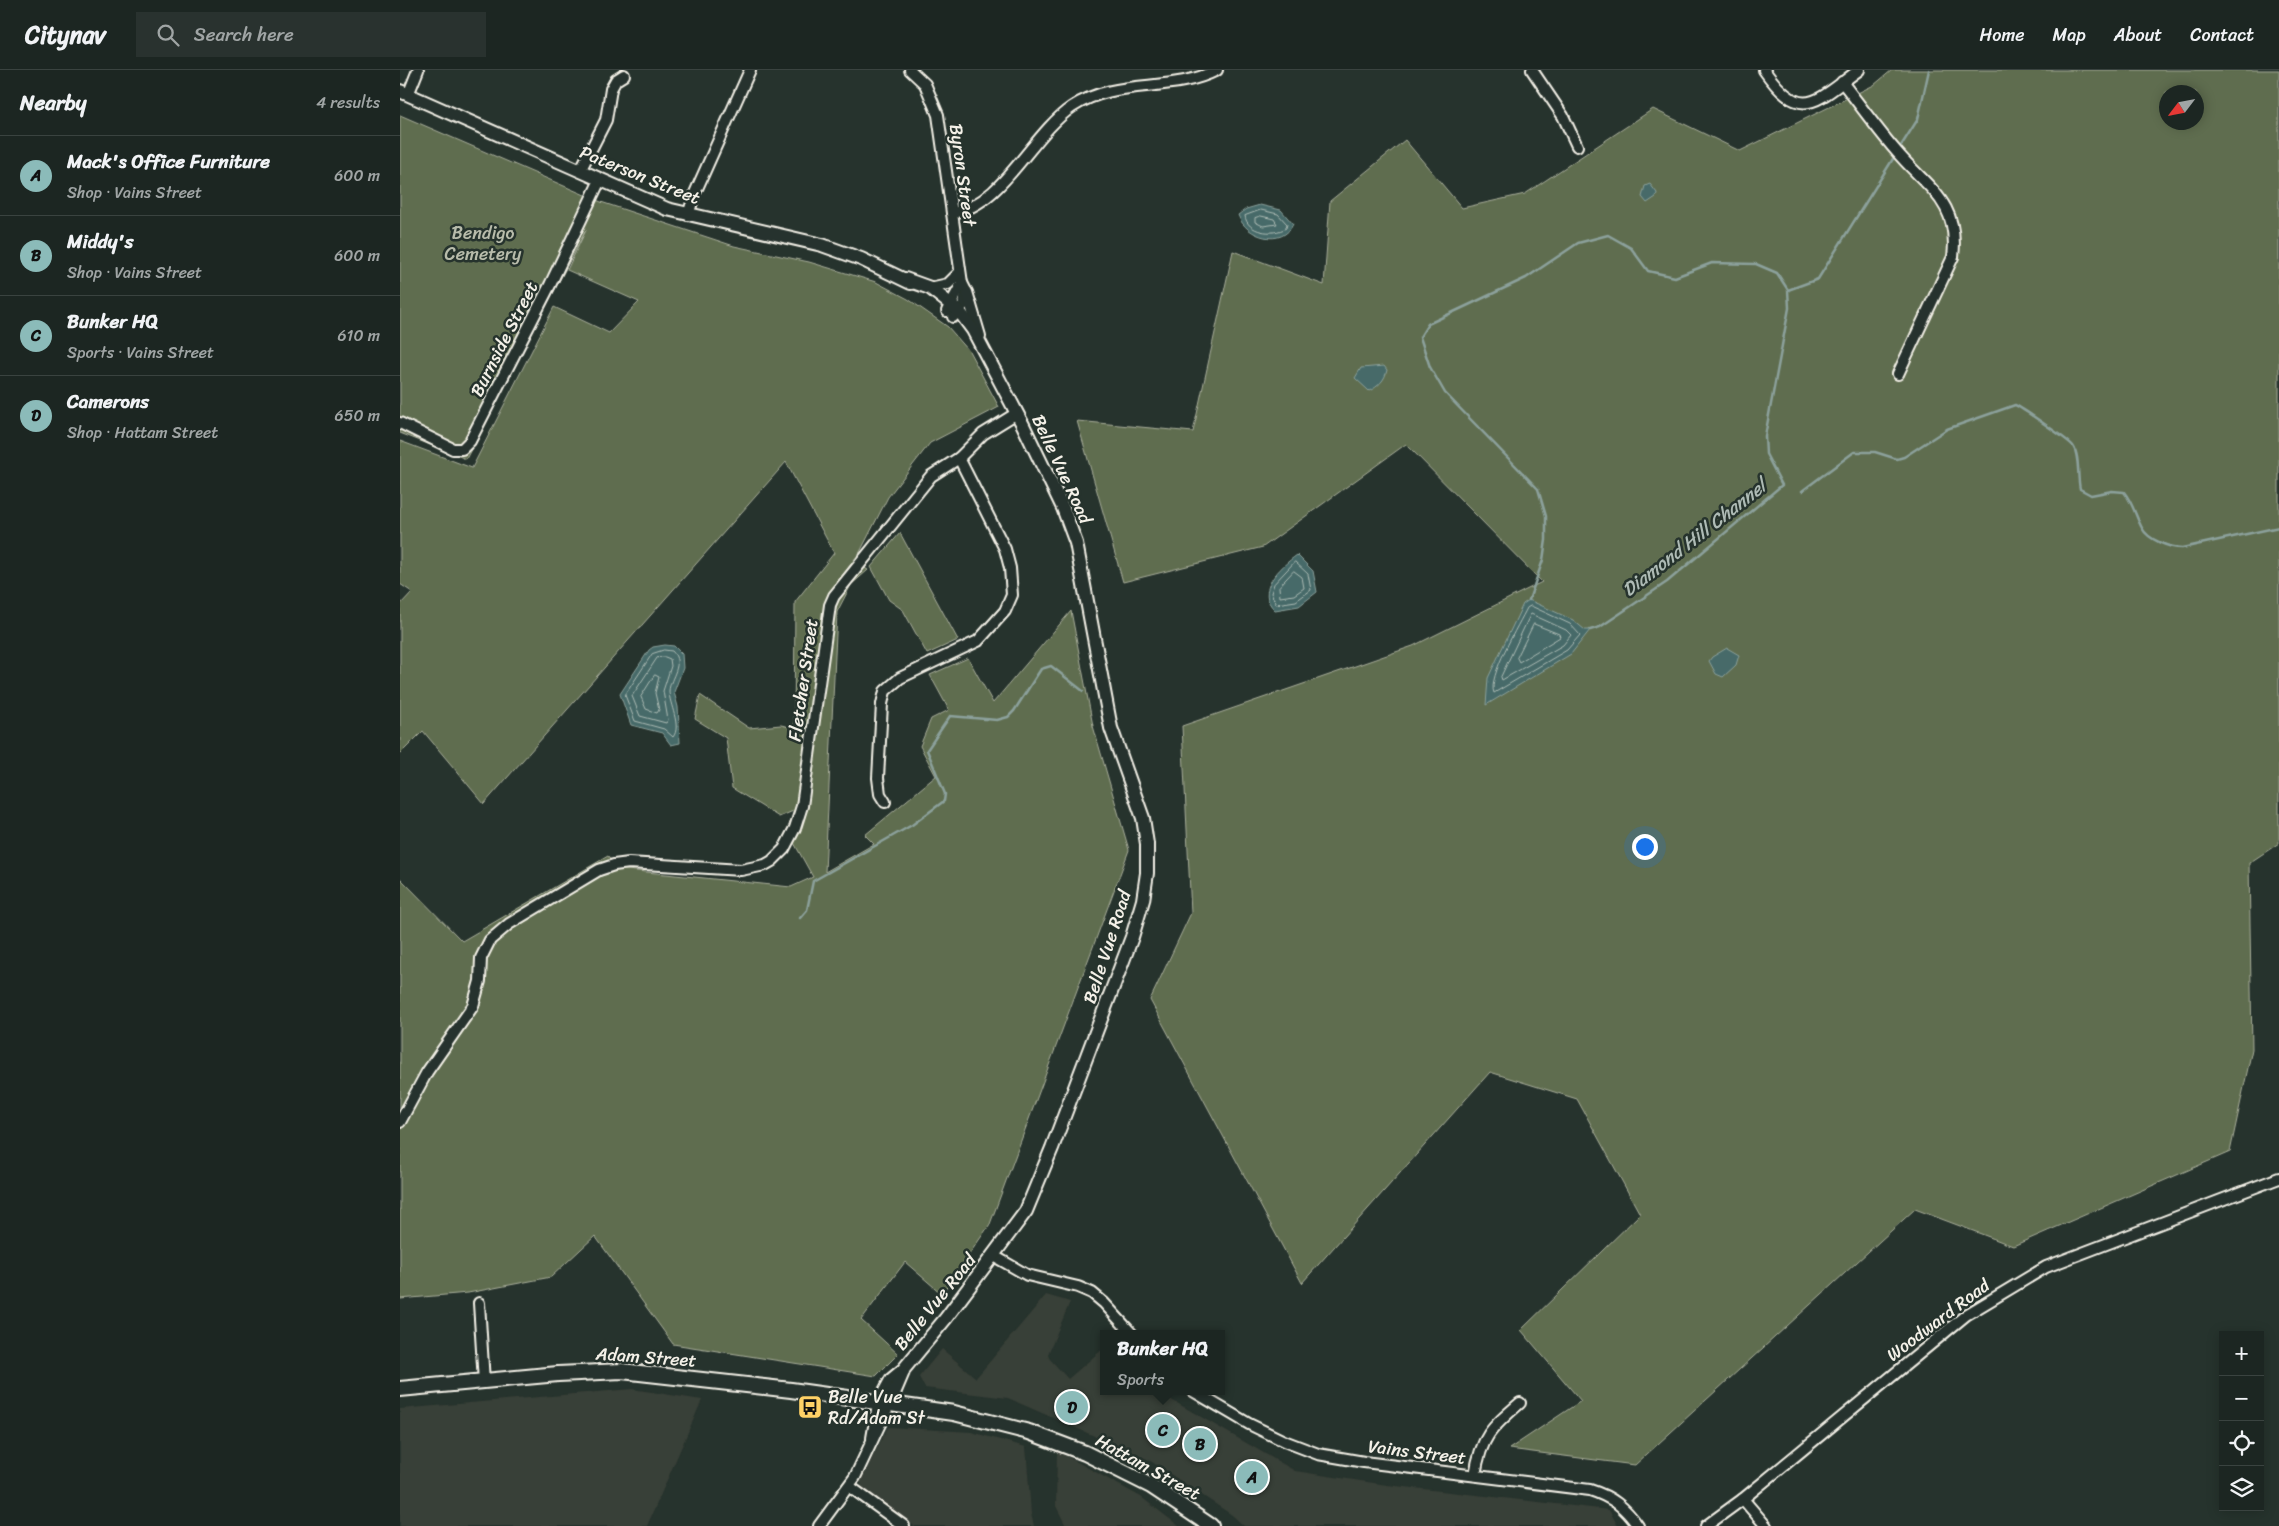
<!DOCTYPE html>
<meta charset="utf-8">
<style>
body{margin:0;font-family:Sriracha,sans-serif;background:#29322f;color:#f1f3f6}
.controls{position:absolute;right:15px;bottom:15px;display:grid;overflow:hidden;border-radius:0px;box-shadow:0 2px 12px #0003}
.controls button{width:45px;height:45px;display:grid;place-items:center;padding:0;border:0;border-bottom:1px solid #3a4340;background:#1c2622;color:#f1f3f6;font:25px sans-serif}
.compass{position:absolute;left:1759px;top:15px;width:45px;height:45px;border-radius:50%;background:#1c2622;box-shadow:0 2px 12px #0003;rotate:238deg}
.you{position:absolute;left:1244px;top:776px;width:18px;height:18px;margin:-12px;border:4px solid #fff;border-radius:50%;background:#1a73e8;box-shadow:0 0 0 8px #1a73e833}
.badge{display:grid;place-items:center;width:32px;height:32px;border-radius:50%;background:#8bbbb9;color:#111;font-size:16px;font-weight:700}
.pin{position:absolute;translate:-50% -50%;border:2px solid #fff;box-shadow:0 1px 5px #0006}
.popup{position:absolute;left:700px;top:1260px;width:125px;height:65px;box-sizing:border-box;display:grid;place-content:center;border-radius:0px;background:#1c2622;filter:drop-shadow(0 1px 4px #0005);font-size:16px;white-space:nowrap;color:#a0a5a5}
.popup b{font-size:19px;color:#f1f3f6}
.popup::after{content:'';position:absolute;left:50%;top:100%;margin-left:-10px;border:10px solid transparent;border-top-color:#1c2622}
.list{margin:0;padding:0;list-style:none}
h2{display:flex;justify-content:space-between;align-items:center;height:65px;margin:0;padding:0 20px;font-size:21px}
h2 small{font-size:16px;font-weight:400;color:#a0a5a5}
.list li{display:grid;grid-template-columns:32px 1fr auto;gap:15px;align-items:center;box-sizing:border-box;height:80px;padding:0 20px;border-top:1px solid #3a4340}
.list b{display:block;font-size:19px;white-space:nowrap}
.list p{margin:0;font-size:16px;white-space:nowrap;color:#a0a5a5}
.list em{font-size:16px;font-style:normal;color:#a0a5a5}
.icon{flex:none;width:28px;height:28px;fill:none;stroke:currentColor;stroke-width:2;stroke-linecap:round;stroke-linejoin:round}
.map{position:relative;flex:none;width:1879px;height:1456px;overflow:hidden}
header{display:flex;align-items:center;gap:30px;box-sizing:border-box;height:70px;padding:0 25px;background:#1c2622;border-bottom:1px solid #3a4340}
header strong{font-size:24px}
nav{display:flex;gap:28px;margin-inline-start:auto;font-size:18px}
.search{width:350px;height:45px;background:#29322f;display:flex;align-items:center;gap:12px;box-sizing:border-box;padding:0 18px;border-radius:0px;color:#a0a5a5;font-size:19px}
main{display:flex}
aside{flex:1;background:#1c2622}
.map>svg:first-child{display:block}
.built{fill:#393f37}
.green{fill:#5f6d4f;stroke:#aaaf9c;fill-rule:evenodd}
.water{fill:#466b69;stroke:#8ca19c}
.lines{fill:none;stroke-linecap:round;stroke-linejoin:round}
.shore{stroke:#aebbb5;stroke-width:1}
.stream{stroke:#8ca19c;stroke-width:2.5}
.minor-casing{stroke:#f4f1e8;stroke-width:14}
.tertiary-casing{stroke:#f4f1e8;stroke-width:16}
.secondary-casing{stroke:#f4f1e8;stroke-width:18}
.minor{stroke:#26332d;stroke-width:10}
.tertiary{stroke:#26332d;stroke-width:12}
.secondary{stroke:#26332d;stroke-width:14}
.labels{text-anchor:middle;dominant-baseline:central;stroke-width:5;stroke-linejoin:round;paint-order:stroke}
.street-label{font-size:18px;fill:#f4f1e8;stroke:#26332d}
.park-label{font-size:18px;fill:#b8bcab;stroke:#26332d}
.poi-label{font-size:18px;fill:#f4f1e8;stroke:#26332d;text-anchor:start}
.water-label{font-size:19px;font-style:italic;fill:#aebbb5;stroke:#26332d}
</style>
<header>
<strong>Citynav</strong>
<div class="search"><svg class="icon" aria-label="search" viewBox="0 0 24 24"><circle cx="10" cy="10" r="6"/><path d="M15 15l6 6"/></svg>Search here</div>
<nav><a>Home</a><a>Map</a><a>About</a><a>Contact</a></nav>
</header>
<main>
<aside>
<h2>Nearby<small>4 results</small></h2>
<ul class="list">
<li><span class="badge">A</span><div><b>Mack's Office Furniture</b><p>Shop · Vains Street</p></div><em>600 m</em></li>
<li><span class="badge">B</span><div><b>Middy's</b><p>Shop · Vains Street</p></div><em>600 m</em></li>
<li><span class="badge">C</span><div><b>Bunker HQ</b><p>Sports · Vains Street</p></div><em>610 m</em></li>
<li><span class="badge">D</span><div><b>Camerons</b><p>Shop · Hattam Street</p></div><em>650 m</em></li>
</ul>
</aside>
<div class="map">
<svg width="1879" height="1456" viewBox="0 0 1879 1456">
<rect width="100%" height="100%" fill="#26332d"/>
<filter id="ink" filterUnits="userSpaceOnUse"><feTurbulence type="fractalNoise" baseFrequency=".02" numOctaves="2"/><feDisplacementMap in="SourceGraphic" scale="10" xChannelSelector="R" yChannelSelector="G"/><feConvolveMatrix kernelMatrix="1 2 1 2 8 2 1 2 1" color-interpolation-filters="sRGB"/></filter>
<g filter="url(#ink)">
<g class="built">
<path d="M646,1225L670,1232L648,1284L649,1288L668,1309L704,1278V1321H756L895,1401L987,1415L1209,1440L1218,1456H844L832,1445L749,1390L608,1328L525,1318L519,1307L542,1279L576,1308Z"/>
<path d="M232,1319L302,1330L247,1456H0V1339Z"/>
<path d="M488,1357L571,1362L626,1377L631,1444L634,1456H514L466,1424L460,1412Z"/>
<path d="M657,1381L741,1427L779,1456H666L656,1436Z"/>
</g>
<g class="green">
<path d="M1492,0H1879V773L1849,793L1852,979L1830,1082L1613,1176L1515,1139L1235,1395L1109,1379L1181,1331L1121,1260L1240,1144L1177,1029L1090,1002L902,1213L750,930L791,843L782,656L1013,576L1142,512L1006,374L863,477L723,512L677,351L793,362L833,181L924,215L930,131L1005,70L1062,138L1125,124L1253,39L1340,81L1474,15ZM1766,22H1796V52H1766Z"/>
<path d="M0,45L201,132L334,176L409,192L476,212L508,229L548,257L569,281L599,337L530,373L488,427L460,482L428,524L398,739L379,747L332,718L326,668L295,649L300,625L349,658L381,655L394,658L395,532L434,483L386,392L84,734L23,661L0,684V535L12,522L0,514V371L72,398L154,237L209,263L239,232L167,200L186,160L66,389L0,363Z"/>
<path d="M500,463L558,570L527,584L503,540L489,530L471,497Z"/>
<path d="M463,497L468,500L451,515L437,542L425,802L474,774L465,765L536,706L520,676L531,649L549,640L530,605L568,588L593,633L671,541L693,656L729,780L590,1154L542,1224L505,1192L461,1250L498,1284L476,1306L273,1274L195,1166L151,1207L68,1223L0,1229V808L62,871L208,786L217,799L391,817L413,807L393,771L432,537L438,522Z"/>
</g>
<g class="water">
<path d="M1250,114L1257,123L1256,127L1247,133L1242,127L1245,116Z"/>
<path d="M860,135L881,140L893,154C883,178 846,168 838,145L846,139Z"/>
<path d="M984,296L987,300C985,310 978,317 969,321L955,308L961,298Z"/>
<path d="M897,485L913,501L917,522L899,536L875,540C854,521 880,497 897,485Z"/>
<path d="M1129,530L1173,550L1185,560H1190L1171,584L1086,635L1088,608L1123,534Z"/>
<path d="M265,575L274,576L282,584L283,598L274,622L278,637L280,673L271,675L262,663L231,655L220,624L249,580L253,577Z"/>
<path d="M1327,578L1339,585L1336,595L1323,607L1316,604L1309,591L1312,587Z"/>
</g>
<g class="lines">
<g class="shore">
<path d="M861,140L878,144L887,154L886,158C873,166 847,163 845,146Z"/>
<path d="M861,146L874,149L877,154L863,156L855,152V148Z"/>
<path d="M895,492L908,504L911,520L896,531L876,534L871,523L874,514Z"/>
<path d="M894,501L902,507L904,518L894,525L880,527L879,517Z"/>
<path d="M1131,536L1170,554L1180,565L1167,580L1094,623C1087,608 1119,554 1127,538Z"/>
<path d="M1131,544L1166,560L1171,565L1163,575L1102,610L1101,607Z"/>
<path d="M1134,554L1159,564L1160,567L1119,592L1117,588Z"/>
<path d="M264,580L272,581C285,594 270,607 269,621C269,634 282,656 273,667L264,659L235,651L225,625L252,584Z"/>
<path d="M265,587L270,589L271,596L263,621L268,650L266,653L240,646L232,626L257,588Z"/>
<path d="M255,605L259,607L255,623L259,640L257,643L246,639L241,627Z"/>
</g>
<g class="stream">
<path d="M1499,79L1518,49L1529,0"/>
<path d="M1388,220L1418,209L1496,84"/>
<path d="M1402,421L1454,382H1475L1497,389L1504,387L1547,359L1615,335C1622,338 1670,371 1673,376C1680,386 1677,406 1680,419L1691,425L1712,421L1724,422C1733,433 1735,445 1742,458C1748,470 1770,478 1782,478L1879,457"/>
<path d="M1129,530L1143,490L1146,470V446L1138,419L1045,323L1030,297L1020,267L1028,254L1126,208L1178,173L1208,165L1231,178L1248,201L1275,207L1312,193L1356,194L1377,203L1388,220L1389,238L1365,366L1366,384L1382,415L1267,512L1200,557L1190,560"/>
<path d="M400,848L407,840L413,811L512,755L544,731L545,724L527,680L550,646L597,650L608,647L614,641L641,599L651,596L683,621"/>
</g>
<defs>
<g id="minor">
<path d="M510,0L525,14L538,45L562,213L566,221L564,234L553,247"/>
<path d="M1132,0L1163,46L1177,76"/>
<path d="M1364,0C1402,54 1416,31 1459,0"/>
<path d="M1442,12C1460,35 1477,59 1496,81C1527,118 1560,132 1553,187L1498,304"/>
<path d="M8,25L18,0"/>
<path d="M180,101L206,50L211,19L216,10L224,5"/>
<path d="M552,143C602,136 631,65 672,37C717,7 770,24 817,0"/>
<path d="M288,145L295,123L350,0"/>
<path d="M530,218L548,214L560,202"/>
<path d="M567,222L580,266"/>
<path d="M547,241L562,213"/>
<path d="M0,353L53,379H62L70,371L150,215L200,110"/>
<path d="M485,732L480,724L478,708L482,634L485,621L500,608L578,571L605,541L612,525L610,498L605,479L559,388"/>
<path d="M0,1052L27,1002L73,936L80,911L81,888L90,870L109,854L199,800L214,795L229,793L341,800L365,795L372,791L384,779L395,758L402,736L430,535L434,526L531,406L559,388L583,364L617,343"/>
<path d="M594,1186L627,1205L678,1217L692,1223L704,1233L732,1264"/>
<path d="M79,1233L84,1312"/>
<path d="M793,1321L849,1354L884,1371L918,1384L964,1392L1190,1420C1212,1427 1225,1437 1238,1456"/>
<path d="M472,1368L478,1334"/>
<path d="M1075,1405C1081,1367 1091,1358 1120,1333"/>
<path d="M449,1416L504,1456"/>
<path d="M1343,1429L1366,1456"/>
<path d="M419,1456L455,1407L489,1335"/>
<path d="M1306,1456L1343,1429L1566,1245L1646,1197L1879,1108"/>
</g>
<g id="tertiary">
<path d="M0,21L267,139L422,175L461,189L511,213"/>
<path d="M478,1334L491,1310L503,1300L546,1248L626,1141L652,1078L732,867L743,830L747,803V774L743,748L711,658L676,473L663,438L623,355L573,260L559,241L530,218L505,209"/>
<path d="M489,1335L503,1302"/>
</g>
<path id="secondary" d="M0,1319L158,1304L222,1301L391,1320L554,1343L629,1362L685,1383L751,1416L811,1456"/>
</defs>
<use href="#minor" class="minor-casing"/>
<use href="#tertiary" class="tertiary-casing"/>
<use href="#secondary" class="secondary-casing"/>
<use href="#minor" class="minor"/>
<use href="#tertiary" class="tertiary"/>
<use href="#secondary" class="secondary"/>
</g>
</g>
<defs>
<symbol id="bus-square" viewBox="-11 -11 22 22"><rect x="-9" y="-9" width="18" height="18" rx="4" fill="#ffd166" stroke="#26332d"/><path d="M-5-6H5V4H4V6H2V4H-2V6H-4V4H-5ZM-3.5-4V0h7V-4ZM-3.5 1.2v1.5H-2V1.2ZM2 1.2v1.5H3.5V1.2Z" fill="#111"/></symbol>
</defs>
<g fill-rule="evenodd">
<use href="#bus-square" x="396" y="1323" width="28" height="28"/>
</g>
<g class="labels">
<g class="street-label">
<text transform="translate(240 105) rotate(22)">Paterson Street</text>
<text transform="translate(563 105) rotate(82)">Byron Street</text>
<text transform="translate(104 269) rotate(-63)">Burnside Street</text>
<text transform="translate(662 399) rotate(65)">Belle Vue Road</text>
<text transform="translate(403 610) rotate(-82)">Fletcher Street</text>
<text transform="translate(707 877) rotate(-72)">Belle Vue Road</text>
<text transform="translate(535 1232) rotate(-51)">Belle Vue Road</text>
<text transform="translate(1538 1250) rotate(-37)">Woodward Road</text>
<text transform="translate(246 1287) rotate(4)">Adam Street</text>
<text transform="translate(1017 1382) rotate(7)">Vains Street</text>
<text transform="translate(748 1397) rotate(29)">Hattam Street</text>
</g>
<g class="park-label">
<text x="83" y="163">Bendigo<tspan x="83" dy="21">Cemetery</tspan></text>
</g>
<g class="poi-label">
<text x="428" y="1327">Belle Vue<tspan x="428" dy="21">Rd/Adam St</tspan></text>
</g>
<g class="water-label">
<text transform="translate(1294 468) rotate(-38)">Diamond Hill Channel</text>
</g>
</g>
</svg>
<div class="controls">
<button>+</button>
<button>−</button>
<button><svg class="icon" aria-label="locate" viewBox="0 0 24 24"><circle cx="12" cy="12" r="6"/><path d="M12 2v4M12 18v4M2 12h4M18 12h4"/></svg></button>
<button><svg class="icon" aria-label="layers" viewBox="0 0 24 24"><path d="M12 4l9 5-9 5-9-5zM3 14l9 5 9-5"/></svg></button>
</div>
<svg class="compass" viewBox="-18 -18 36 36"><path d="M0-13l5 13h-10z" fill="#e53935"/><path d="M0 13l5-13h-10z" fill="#a0a5a5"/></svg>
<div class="you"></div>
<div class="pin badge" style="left:852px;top:1407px">A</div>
<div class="pin badge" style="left:800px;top:1374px">B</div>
<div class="pin badge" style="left:763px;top:1360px">C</div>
<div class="popup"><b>Bunker HQ</b>Sports</div>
<div class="pin badge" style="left:672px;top:1337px">D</div>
</div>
</main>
